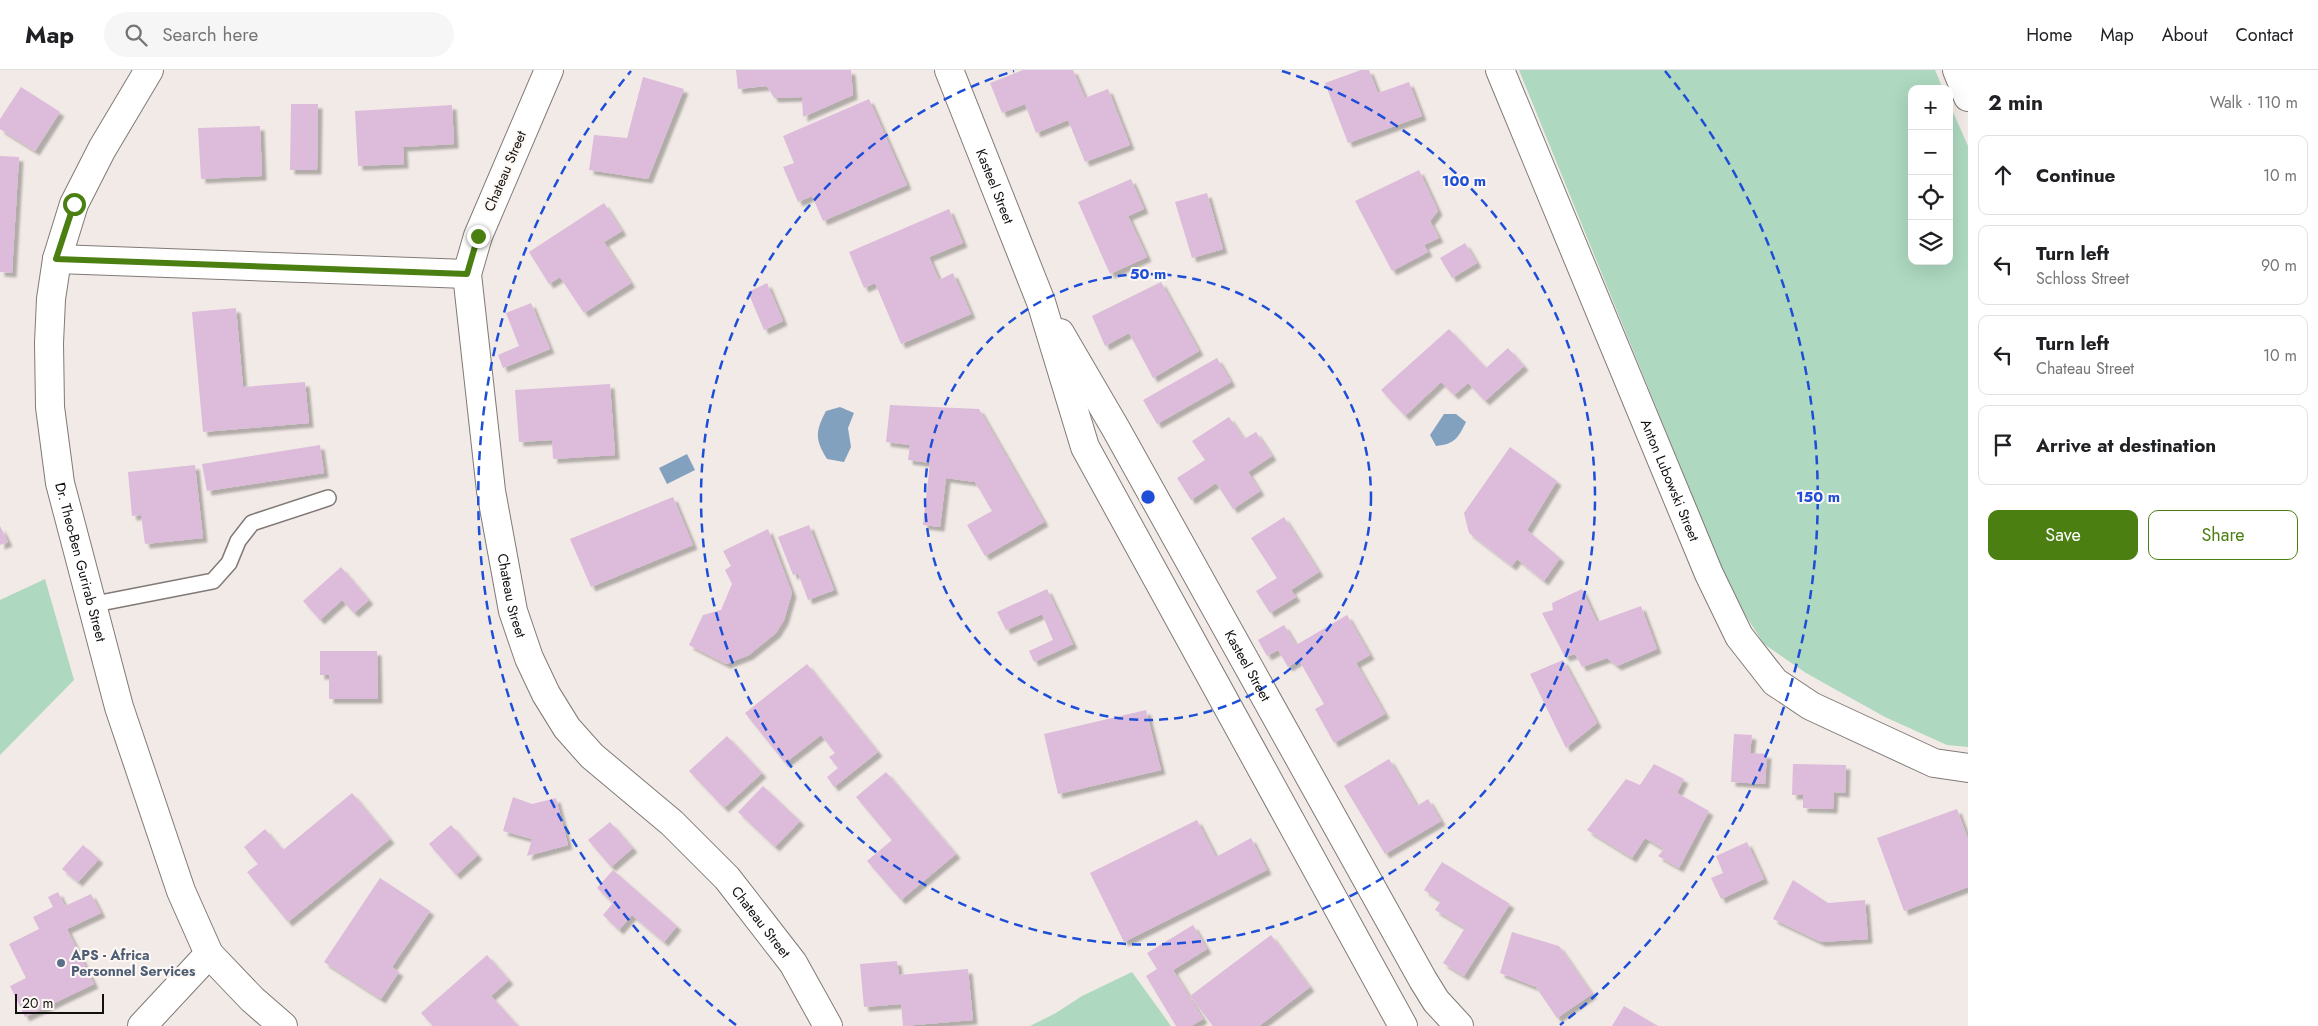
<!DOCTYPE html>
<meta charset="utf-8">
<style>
body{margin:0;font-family:Jost,sans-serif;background:#f6f6f6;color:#202124}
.controls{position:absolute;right:15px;top:15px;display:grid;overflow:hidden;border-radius:10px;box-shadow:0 5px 20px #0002}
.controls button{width:45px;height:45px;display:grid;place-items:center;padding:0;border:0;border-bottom:1px solid #e0e0e0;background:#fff;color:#202124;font:25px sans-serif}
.scale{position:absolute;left:15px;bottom:12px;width:89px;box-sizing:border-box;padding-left:5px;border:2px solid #12100e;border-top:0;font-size:14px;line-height:18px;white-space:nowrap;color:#12100e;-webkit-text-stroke:4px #fef8f5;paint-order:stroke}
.stop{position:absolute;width:15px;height:15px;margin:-11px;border:4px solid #4c7f12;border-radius:50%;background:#fff}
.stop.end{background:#4c7f12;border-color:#fff;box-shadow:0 1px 5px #0008}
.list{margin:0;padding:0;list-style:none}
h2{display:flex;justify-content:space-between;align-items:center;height:65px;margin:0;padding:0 20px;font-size:21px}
h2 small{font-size:16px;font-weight:400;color:#757577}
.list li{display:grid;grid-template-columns:32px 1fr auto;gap:15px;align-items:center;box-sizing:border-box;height:80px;margin:0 10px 10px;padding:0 10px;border:1px solid #e0e0e0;border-radius:10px}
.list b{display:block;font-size:19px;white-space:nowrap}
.list p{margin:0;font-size:16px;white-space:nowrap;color:#757577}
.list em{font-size:16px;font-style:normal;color:#757577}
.actions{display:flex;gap:10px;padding:15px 20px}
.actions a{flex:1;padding:11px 0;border:1px solid #4c7f12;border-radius:10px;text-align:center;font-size:18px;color:#4c7f12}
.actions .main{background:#4c7f12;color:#fff}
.icon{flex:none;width:28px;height:28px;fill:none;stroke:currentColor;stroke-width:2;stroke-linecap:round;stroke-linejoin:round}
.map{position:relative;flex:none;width:1968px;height:956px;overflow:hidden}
header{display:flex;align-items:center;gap:30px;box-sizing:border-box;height:70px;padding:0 25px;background:#fff;border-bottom:1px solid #e0e0e0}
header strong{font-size:24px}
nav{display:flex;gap:28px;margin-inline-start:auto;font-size:18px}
.search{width:350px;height:45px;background:#f6f6f6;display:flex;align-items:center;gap:12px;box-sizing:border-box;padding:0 18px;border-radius:28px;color:#757577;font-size:19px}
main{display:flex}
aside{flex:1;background:#fff}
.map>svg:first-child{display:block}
.green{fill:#aed8c0}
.water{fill:#82a1be}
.building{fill:#ddbbda;filter:url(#shadow)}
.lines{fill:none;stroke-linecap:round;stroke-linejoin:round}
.service-casing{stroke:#817a76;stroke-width:18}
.minor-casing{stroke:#817a76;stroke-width:30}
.service{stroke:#fff;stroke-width:15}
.minor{stroke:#fff;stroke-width:28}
.route{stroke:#4c7f12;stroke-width:6}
.ring{fill:none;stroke:#1d4ed8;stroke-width:2.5;stroke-dasharray:9 6}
.service-dot{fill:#5c6f8a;stroke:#fef8f5;stroke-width:2}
.labels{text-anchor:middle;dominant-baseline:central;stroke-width:4;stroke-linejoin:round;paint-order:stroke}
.street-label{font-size:14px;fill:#12100e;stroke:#fef8f5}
.service-label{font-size:14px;font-weight:bold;fill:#4e5e75;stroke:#fef8f5;text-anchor:start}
.centre{fill:#1d4ed8;stroke:#fef8f5;stroke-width:2.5}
.ring-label{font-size:15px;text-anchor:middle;font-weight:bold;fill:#1d4ed8;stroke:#fef8f5;stroke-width:4;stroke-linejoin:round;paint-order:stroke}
</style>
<header>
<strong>Map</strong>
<div class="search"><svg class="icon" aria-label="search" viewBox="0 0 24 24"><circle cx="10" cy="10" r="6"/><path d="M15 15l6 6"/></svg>Search here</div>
<nav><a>Home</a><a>Map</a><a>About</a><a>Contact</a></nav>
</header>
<main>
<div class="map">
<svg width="1968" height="956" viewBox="0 0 1968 956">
<defs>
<filter id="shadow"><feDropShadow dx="4.5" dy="4.5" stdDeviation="1" flood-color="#0004"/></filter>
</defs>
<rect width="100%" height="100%" fill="#f2eae6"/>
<g class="green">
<path d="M1519,0H1935L1943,19H1912V191H1949V33L1968,76V677L1947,675L1885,647L1806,603L1764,574L1733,526Z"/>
<path d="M45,509L74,610L0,685V530Z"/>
<path d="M1132,902L1171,956H1030L1056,943L1082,926Z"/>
</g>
<g class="water">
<path d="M840,337L854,343L848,358L851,377L844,392L827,389C815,369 815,362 826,341Z"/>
<path d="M1444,344H1456L1466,352C1458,368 1455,374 1436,376L1430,365Z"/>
<path d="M687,384L695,400L667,414L659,398Z"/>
</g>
<g class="building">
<path d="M736,0H851L853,25L803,47L802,27L774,28L767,16L738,19Z"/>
<path d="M1023,0H1073L1085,28L1108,19L1130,75L1085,92L1068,50L1036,63L1025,34L1002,43L990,13Z"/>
<path d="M1361,0H1369L1378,23L1409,12L1422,46L1348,73L1325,13Z"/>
<path d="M643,7L684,19L648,109L589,100L594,65L627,68Z"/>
<path d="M21,17L60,42L35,81L0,59V49Z"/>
<path d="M869,29L907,115L823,151L812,126L798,132L783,97L794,93L783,66Z"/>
<path d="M291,34H318L317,100H290Z"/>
<path d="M452,35L454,74L403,77L404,94L358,96L355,41Z"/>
<path d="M260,56L262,106L201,109L198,58Z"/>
<path d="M0,86L19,87L12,203L0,202Z"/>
<path d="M1419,100L1438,141L1430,151L1439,168L1424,175L1428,182L1392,201L1355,131Z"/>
<path d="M1131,109L1144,139L1128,146L1147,187L1110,204L1078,132Z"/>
<path d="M1207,123L1223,179L1192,188L1175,132Z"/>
<path d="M604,133L622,161L604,172L631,213L584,243L560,207L549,214L529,182Z"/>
<path d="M949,139L963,173L929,187L939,210L953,203L971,244L901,274L875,213L864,218L849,182Z"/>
<path d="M1465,173L1477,193L1452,208L1440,188Z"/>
<path d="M1161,212L1199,281L1153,308L1129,263L1105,276L1092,246Z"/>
<path d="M767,213L783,251L764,260L748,222Z"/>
<path d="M531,233L550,279L503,298L498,285L519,276L506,243Z"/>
<path d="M236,238L243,317L305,312L309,353L203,362L192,242Z"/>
<path d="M1449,259L1486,298L1508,278L1524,296L1485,331L1468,313L1454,325L1441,312L1405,346L1381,320Z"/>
<path d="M1217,288L1231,312L1157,354L1143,330Z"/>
<path d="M610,314L615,385L553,389L552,370L519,372L515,320Z"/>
<path d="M890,335L979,339L1044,452L985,486L967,455L992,441L975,412L946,408L940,457L923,455L930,393L908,390L910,375L886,372Z"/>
<path d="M1229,347L1244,369L1256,362L1272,386L1248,402L1260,421L1233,439L1216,413L1191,430L1177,408L1205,390L1192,371Z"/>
<path d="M320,375L324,403L207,421L202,394Z"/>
<path d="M1510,377L1557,411L1527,460L1560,488L1544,511L1517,489L1512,496L1469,463L1464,443Z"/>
<path d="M195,395L203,468L145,474L141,445L132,446L128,402Z"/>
<path d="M673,427L693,475L591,517L570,469Z"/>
<path d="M1284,447L1319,502L1291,520L1296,527L1270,543L1256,521L1277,508L1251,468Z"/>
<path d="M809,455L834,520L808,530L798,503L793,505L778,467Z"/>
<path d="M0,456L8,472L0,475Z"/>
<path d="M768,459L792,523L784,550L776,563L749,585L726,594L689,575L703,545L721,540L732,514L725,500L731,496L723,481Z"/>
<path d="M341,497L369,530L354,543L342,530L320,550L303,531Z"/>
<path d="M1047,519L1073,574L1034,592L1029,581L1053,570L1042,544L1006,560L997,542Z"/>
<path d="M1582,519L1597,552L1641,536L1657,579L1617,596L1607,588L1582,597L1575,584L1565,587L1542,543L1553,540L1552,533Z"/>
<path d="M1347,545L1370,585L1356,593L1385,644L1334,673L1315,639L1324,634L1299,590L1288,597L1278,580L1267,586L1258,570L1284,555L1296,575Z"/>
<path d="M320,581H377L378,629H329V605H320Z"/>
<path d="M1563,590L1597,653L1566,678L1530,604Z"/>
<path d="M807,594L878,682L834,717L827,707L838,698L829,687L835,683L821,665L785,693L745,643Z"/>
<path d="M1146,640L1161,700L1058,724L1044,664Z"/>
<path d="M1734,664L1752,665L1750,683L1767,684L1765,714L1731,712Z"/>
<path d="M727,666L762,703L724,738L689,701Z"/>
<path d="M1389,689L1417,736L1428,729L1441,751L1385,784L1344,716Z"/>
<path d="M1654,694L1684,709L1677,723L1709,741L1679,798L1658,786L1664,779L1645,768L1632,788L1587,760L1626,709L1640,715Z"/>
<path d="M1793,694L1846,695L1845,723L1834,722L1833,739L1803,738V725H1792Z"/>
<path d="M886,702L956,784L901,830L867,791L892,770L856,727Z"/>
<path d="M763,716L800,751L775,777L738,742Z"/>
<path d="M352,723L390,769L288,852L247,802L258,794L244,777L265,759L283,780Z"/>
<path d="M513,727L532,734L556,728L568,775L527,786L532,769L503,761Z"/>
<path d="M1957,739L1968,769V817L1904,841L1877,768Z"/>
<path d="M1197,750L1216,787L1251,768L1267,800L1124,872L1090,803Z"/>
<path d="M610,752L633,778L611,797L588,770Z"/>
<path d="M451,755L478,785L456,805L429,774Z"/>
<path d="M1747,772L1764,809L1721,829L1711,808L1723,803L1716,786Z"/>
<path d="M83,775L99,789L78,812L62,799Z"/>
<path d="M1442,792L1510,834L1464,906L1443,893L1465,858L1435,840L1441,831L1424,820Z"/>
<path d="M613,800L677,856L664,872L632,845L619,860L603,845L613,833L597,818Z"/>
<path d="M380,808L430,841L392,897L399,902L381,929L324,892Z"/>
<path d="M1793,810L1828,833L1865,830L1868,869L1821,872L1773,849Z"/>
<path d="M58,822L65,836L91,824L101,843L67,859L94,914L25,947L10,916L26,908L9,874L39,859L33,847L53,837L48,827Z"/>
<path d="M1193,855L1207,879L1173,900L1203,949L1191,956H1176L1146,906L1157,899L1147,883Z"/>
<path d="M1512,862L1559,876L1592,924L1557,948L1536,917L1500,903Z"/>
<path d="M1271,865L1310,917L1259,956H1213L1190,926Z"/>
<path d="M487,885L509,910L491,926L518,956H433L421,943Z"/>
<path d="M897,891L899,905L968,899L973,950L903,956L901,934L864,937L860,894Z"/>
<path d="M1624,936L1658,956H1612Z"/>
</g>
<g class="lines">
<defs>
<path id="service" d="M90,535L213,511L229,493L238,471L252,453L328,428"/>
<g id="minor">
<path id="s1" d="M149,0L102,79L74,134L57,189L51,229L49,273L50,337L60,413L119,637L181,821L209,884L252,929L283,956"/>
<path id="s2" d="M549,0L478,166L467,204L491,421L513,541L529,588L546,624L567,658L592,686L672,753L727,808L793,893L828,956"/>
<path id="s3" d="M949,0L1041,232L1085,377L1403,956"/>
<path id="s4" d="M1500,0L1709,504L1739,566L1775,612L1811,636L1934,693L1968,698"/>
<path d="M1957,0L1968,27"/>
<path d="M57,189L467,204"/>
<path id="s5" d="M1060,263L1116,359L1423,910L1436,931L1459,956"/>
<path d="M142,956L209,884"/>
</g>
</defs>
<use href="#service" class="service-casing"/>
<use href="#minor" class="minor-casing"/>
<use href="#service" class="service"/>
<use href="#minor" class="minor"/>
</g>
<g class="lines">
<path class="route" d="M74,134L56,189L467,204L478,166"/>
</g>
<g class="ring">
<circle cx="1148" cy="427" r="223"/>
<path d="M1282 1A447 447 0 1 1 1014 1"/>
<path d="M736 955A670 670 0 0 1 631 1M1665 1A670 670 0 0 1 1560 955"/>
</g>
<circle class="service-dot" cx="61" cy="893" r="5"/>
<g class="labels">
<g class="street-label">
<text transform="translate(505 101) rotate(-67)">Chateau Street</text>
<text stroke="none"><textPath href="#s3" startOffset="125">Kasteel Street</textPath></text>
<text stroke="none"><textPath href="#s4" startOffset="444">Anton Lubowski Street</textPath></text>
<text stroke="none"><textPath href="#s1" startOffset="518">Dr. Theo-Ben Gurirab Street</textPath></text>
<text stroke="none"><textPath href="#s2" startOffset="545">Chateau Street</textPath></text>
<text stroke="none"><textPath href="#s5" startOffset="382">Kasteel Street</textPath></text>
<text stroke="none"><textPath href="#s2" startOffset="965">Chateau Street</textPath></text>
</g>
<g class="service-label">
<text x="71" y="885">APS - Africa<tspan x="71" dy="16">Personnel Services</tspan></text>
</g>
</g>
<circle cx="1148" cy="427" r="8" class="centre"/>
<g class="ring-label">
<text x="1464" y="116">100 m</text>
<text x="1148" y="209">50 m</text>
<text x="1818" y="432">150 m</text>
</g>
</svg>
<div class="controls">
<button>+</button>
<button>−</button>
<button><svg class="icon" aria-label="locate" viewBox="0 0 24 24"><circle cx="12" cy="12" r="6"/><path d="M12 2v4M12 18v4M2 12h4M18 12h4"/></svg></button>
<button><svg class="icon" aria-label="layers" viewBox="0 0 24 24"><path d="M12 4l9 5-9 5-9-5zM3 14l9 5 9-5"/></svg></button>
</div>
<div class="scale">20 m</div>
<div class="stop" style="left:74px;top:134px"></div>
<div class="stop end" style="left:478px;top:166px"></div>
</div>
<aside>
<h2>2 min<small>Walk · 110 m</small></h2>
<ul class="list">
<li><svg class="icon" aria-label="ahead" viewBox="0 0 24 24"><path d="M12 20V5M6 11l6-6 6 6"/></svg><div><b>Continue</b></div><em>10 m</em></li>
<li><svg class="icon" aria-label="left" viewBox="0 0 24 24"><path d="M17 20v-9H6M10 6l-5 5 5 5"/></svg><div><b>Turn left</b><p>Schloss Street</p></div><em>90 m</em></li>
<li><svg class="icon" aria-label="left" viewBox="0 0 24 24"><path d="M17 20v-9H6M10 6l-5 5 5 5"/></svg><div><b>Turn left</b><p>Chateau Street</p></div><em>10 m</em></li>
<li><svg class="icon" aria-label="arrive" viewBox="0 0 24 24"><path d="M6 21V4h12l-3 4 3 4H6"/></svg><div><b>Arrive at destination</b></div></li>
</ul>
<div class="actions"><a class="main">Save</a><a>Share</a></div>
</aside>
</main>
